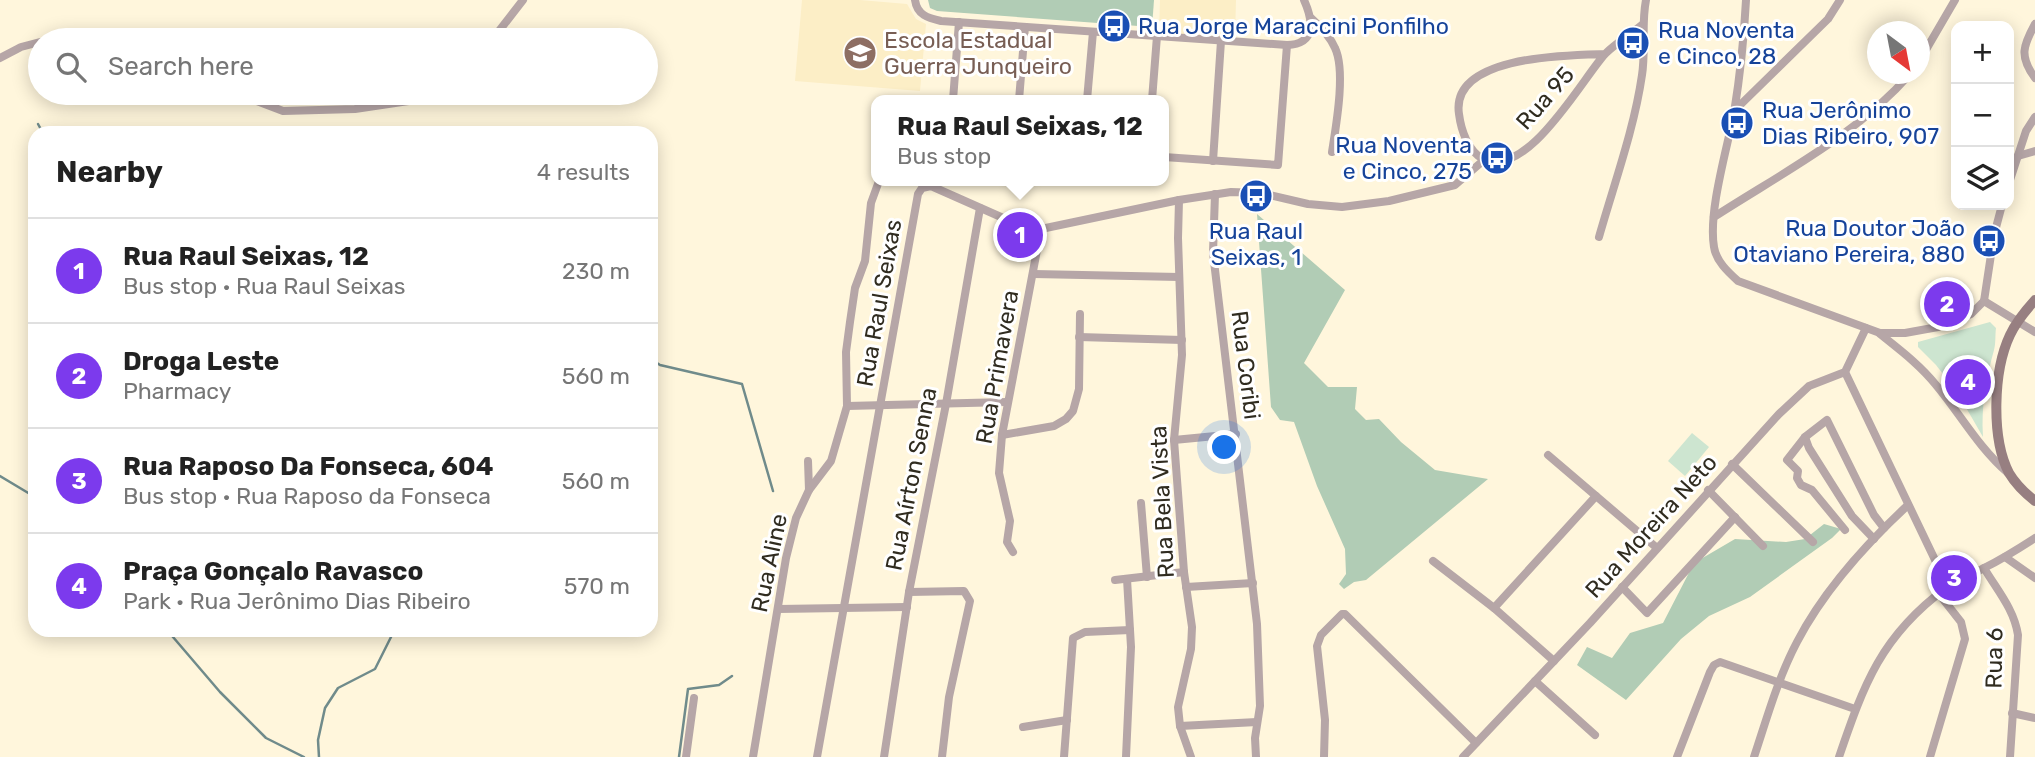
<!DOCTYPE html>
<meta charset="utf-8">
<style>
body{margin:0;font-family:Rubik,sans-serif;background:#f2f2f2;color:#222}
.controls{position:absolute;right:21px;top:21px;display:grid;overflow:hidden;border-radius:14px;box-shadow:0 4px 18px #0003}
.controls button{width:63px;height:63px;display:grid;place-items:center;padding:0;border:0;border-bottom:2px solid #e0e0e0;background:#fff;color:#222;font:35px sans-serif}
.compass{position:absolute;left:1867px;top:21px;width:63px;height:63px;border-radius:50%;background:#fff;box-shadow:0 4px 18px #0003;rotate:148deg}
.you{position:absolute;left:1225px;top:448px;width:24px;height:24px;margin:-18px;border:5px solid #fff;border-radius:50%;background:#1a73e8;box-shadow:0 0 0 10px #1a73e833}
.badge{display:grid;place-items:center;width:46px;height:46px;border-radius:50%;background:#7c3aed;color:#fff;font-size:23px;font-weight:700}
.pin{position:absolute;translate:-50% -50%;border:4px solid #fff;box-shadow:0 2px 7px #0006}
.popup{position:absolute;left:871px;top:95px;width:298px;height:91px;box-sizing:border-box;display:grid;place-content:center;border-radius:14px;background:#fff;filter:drop-shadow(0 2px 5px #0005);font-size:23px;white-space:nowrap;color:#767676}
.popup b{font-size:26px;color:#222}
.popup::after{content:'';position:absolute;left:50%;top:100%;margin-left:-14px;border:14px solid transparent;border-top-color:#fff}
.list{margin:0;padding:0;list-style:none}
h2{display:flex;justify-content:space-between;align-items:center;height:91px;margin:0;padding:0 28px;font-size:30px}
h2 small{font-size:23px;font-weight:400;color:#767676}
.list li{display:grid;grid-template-columns:46px 1fr auto;gap:21px;align-items:center;box-sizing:border-box;height:105px;padding:0 28px;border-top:2px solid #e0e0e0}
.list b{display:block;font-size:26px;white-space:nowrap}
.list p{margin:0;font-size:23px;white-space:nowrap;color:#767676}
.list em{font-size:23px;font-style:normal;color:#767676}
.icon{flex:none;width:38px;height:38px;fill:none;stroke:currentColor;stroke-width:2;stroke-linecap:round;stroke-linejoin:round}
.map{position:relative;flex:none;width:2035px;height:757px;overflow:hidden}
.search{position:absolute;background:#fff;box-shadow:0 4px 18px #0003;left:28px;top:28px;width:630px;height:77px;display:flex;align-items:center;gap:18px;box-sizing:border-box;padding:0 24px;border-radius:38px;color:#767676;font-size:26px}
.panel{position:absolute;background:#fff;box-shadow:0 4px 18px #0003;left:28px;top:126px;width:630px;height:511px;border-radius:21px}
.map>svg:first-child{display:block}
.built{fill:#fceec6}
.green{fill:#cde5d0}
.forest{fill:#b1ccb5}
.lines{fill:none;stroke-linecap:round;stroke-linejoin:round}
.stream{stroke:#708b8b;stroke-width:2.5}
.street{stroke:#b6a6a7;stroke-width:8}
.secondary{stroke:#977f81;stroke-width:10}
.labels{text-anchor:middle;dominant-baseline:central;stroke-width:6;stroke-linejoin:round;paint-order:stroke}
.transit-label{font-size:23px;fill:#164399;stroke:#fff;text-anchor:start}
.education-label{font-size:23px;fill:#785e54;stroke:#fff;text-anchor:start}
.street-label{font-size:23px;fill:#302c20;stroke:#fff}
</style>
<div class="map">
<svg width="2035" height="757" viewBox="0 0 2035 757">
<rect width="100%" height="100%" fill="#fff6dc"/>
<g class="built">
<path d="M802,0H860L907,4L916,19L926,24L920,91L795,81Z"/>
<path d="M1160,0H1236L1235,37L1159,34Z"/>
</g>
<g class="green">
<path d="M1990,322L1996,328C1995,335 1996,343 1994,350C1986,379 1981,406 1983,437L1957,392L1936,365L1918,347V342Z"/>
<path d="M1692,433L1709,447L1685,476L1668,461Z"/>
</g>
<g class="forest">
<path d="M928,0H1154L1152,27L937,11L930,8Z"/>
<path d="M1257,214L1345,290L1304,363L1328,387H1357L1355,409L1366,420L1379,419L1401,442L1435,470L1488,479L1366,580L1354,582L1344,589L1339,584L1346,574L1345,549L1317,486L1294,422L1280,420L1271,407Z"/>
<path d="M1824,524L1841,529L1832,538L1750,597L1709,616L1681,639L1626,700L1577,665L1587,647L1612,658L1630,633L1663,623L1694,563L1735,539L1786,542L1805,539Z"/>
</g>
<g class="lines">
<g class="stream">
<path d="M38,124L43,133"/>
<path d="M651,359L660,365L742,384L773,491"/>
<path d="M0,476L35,497"/>
<path d="M167,630L220,692L266,738L304,757"/>
<path d="M319,757L318,740L325,708L338,688L375,669L392,635L389,630"/>
<path d="M679,757L688,689L719,685L732,676"/>
</g>
<g class="street">
<path d="M915,0C917,15 928,18 941,21L1287,45C1317,44 1313,20 1304,0"/>
<path d="M1746,0C1744,38 1740,76 1734,113C1727,149 1708,212 1714,247C1716,261 1728,272 1738,281L1880,333H1905L1938,327L1971,314L1984,301"/>
<path d="M1311,18C1321,27 1330,36 1335,48C1346,71 1336,126 1332,152"/>
<path d="M2035,24C2023,46 2019,56 2035,78"/>
<path d="M492,40L523,0"/>
<path d="M1605,54C1569,55 1450,55 1459,114C1461,130 1468,151 1483,159C1527,180 1582,79 1605,54C1616,43 1631,34 1643,24"/>
<path d="M0,58L21,47L40,42"/>
<path d="M1920,60L1955,0"/>
<path d="M236,93L283,111L355,109L442,96L448,93"/>
<path d="M953,100L959,22"/>
<path d="M1019,100L1025,27"/>
<path d="M1087,100L1093,32"/>
<path d="M1152,100L1157,36"/>
<path d="M1734,111L1828,19L1840,0"/>
<path d="M2018,156L2035,151"/>
<path d="M1164,157L1278,165L1287,45"/>
<path d="M1213,161L1221,41"/>
<path d="M2009,183L2026,131L2035,117"/>
<path d="M1215,194L1213,253L1257,624L1260,706L1255,738L1256,757"/>
<path d="M1179,200L1178,238L1182,355L1174,440L1184,572L1192,627L1191,649L1178,707L1180,726L1191,757"/>
<path d="M1714,217C1782,173 1857,135 1910,74"/>
<path d="M1599,237C1614,184 1634,130 1642,75C1646,50 1641,25 1646,0"/>
<path d="M1034,274L1179,277"/>
<path d="M1984,301L1994,235L2002,205"/>
<path d="M1984,301L2035,332"/>
<path d="M1880,334C1900,350 1920,365 1936,385C1961,415 1978,447 2008,473"/>
<path d="M1079,337L1182,340"/>
<path d="M1845,372L1948,587"/>
<path d="M847,406L1007,402"/>
<path d="M1002,435L1054,426L1066,419L1073,411L1079,389L1080,314"/>
<path d="M1805,437L1809,448L1852,516L1874,539"/>
<path d="M1174,440L1236,434"/>
<path d="M1548,455L1657,548"/>
<path d="M808,461L809,490"/>
<path d="M1732,464L1813,542"/>
<path d="M1708,490L1763,546"/>
<path d="M1141,503L1147,577"/>
<path d="M1845,530L1812,490L1801,485L1797,478L1798,471L1787,460L1805,437L1827,420L1874,515L1884,528"/>
<path d="M1013,552L1007,542L1010,521L999,473L1002,435L1041,229"/>
<path d="M2005,557L2035,578"/>
<path d="M1433,561L1494,608L1554,661"/>
<path d="M1984,568C1997,590 2014,609 2018,635L2010,757"/>
<path d="M1115,580L1184,572"/>
<path d="M1186,587L1253,583"/>
<path d="M1622,587L1647,613L1735,517"/>
<path d="M909,592L964,591L970,601L949,697L942,757"/>
<path d="M1494,608L1596,496"/>
<path d="M778,609L907,607"/>
<path d="M1535,681L1595,735"/>
<path d="M2012,713L2035,718"/>
<path d="M1180,726L1257,722"/>
<path d="M1023,727L1067,720"/>
<path d="M686,757L694,698"/>
<path d="M753,757L786,558L796,518L809,490L831,461L847,406L846,352L850,322L855,288L865,261L871,203L879,181"/>
<path d="M817,757L918,194L922,188L931,186L1010,221L1041,229L1179,200L1231,192L1261,193L1308,204L1342,207L1389,201L1455,185L1484,160"/>
<path d="M884,757L909,592L946,404L980,208"/>
<path d="M1064,757L1073,638L1085,632L1130,630"/>
<path d="M1126,757L1131,647L1127,579"/>
<path d="M1324,757L1325,720L1317,646L1321,635L1342,614H1345L1476,743"/>
<path d="M1463,757L1590,623L1779,414L1809,386L1845,372L1866,328"/>
<path d="M1677,757L1710,672L1714,665L1720,662L1855,709"/>
<path d="M1754,757C1767,718 1778,678 1797,642C1824,590 1866,544 1908,505"/>
<path d="M1839,757C1864,684 1881,636 1946,588C1957,580 1972,575 1984,568C2002,559 2018,549 2035,538"/>
<path d="M1930,757L1965,639L1961,622L1939,594"/>
</g>
<path class="secondary" d="M2035,300C2025,311 2016,322 2010,335C1993,371 1991,438 2009,473C2015,483 2026,494 2035,501"/>
</g>
<defs>
<symbol id="bus-disc" viewBox="-11 -11 22 22"><circle r="9.5" fill="#1a4fb4" stroke="#fff"/><path d="M-5-6H5V4H4V6H2V4H-2V6H-4V4H-5ZM-3.5-4V0h7V-4ZM-3.5 1.2v1.5H-2V1.2ZM2 1.2v1.5H3.5V1.2Z" fill="#fff"/></symbol>
<symbol id="school-disc" viewBox="-11 -11 22 22"><circle r="9.5" fill="#8d6e63" stroke="#fff"/><path d="M0-5L7-2L0 1L-7-2ZM-4 1L0 2.5L4 1V4Q0 6-4 4Z" fill="#fff"/></symbol>
</defs>
<g fill-rule="evenodd">
<use href="#bus-disc" x="1095" y="7" width="38" height="38"/>
<use href="#bus-disc" x="1614" y="24" width="38" height="38"/>
<use href="#school-disc" x="841" y="34" width="38" height="38"/>
<use href="#bus-disc" x="1718" y="104" width="38" height="38"/>
<use href="#bus-disc" x="1478" y="139" width="38" height="38"/>
<use href="#bus-disc" x="1237" y="177" width="38" height="38"/>
<use href="#bus-disc" x="1970" y="222" width="38" height="38"/>
</g>
<g class="labels">
<g class="transit-label">
<text x="1138" y="26">Rua Jorge Maraccini Ponfilho</text>
<text x="1658" y="30">Rua Noventa<tspan x="1658" dy="26">e Cinco, 28</tspan></text>
<text x="1762" y="110">Rua Jerônimo<tspan x="1762" dy="26">Dias Ribeiro, 907</tspan></text>
<text x="1472" y="145" text-anchor="end">Rua Noventa<tspan x="1472" dy="26">e Cinco, 275</tspan></text>
<text x="1965" y="228" text-anchor="end">Rua Doutor João<tspan x="1965" dy="26">Otaviano Pereira, 880</tspan></text>
<text x="1256" y="231" text-anchor="middle">Rua Raul<tspan x="1256" dy="26">Seixas, 1</tspan></text>
</g>
<g class="education-label">
<text x="884" y="40">Escola Estadual<tspan x="884" dy="26">Guerra Junqueiro</tspan></text>
</g>
<g class="street-label">
<text transform="translate(1545 98) rotate(-49)">Rua 95</text>
<text transform="translate(879 303) rotate(-80)">Rua Raul Seixas</text>
<text transform="translate(1246 365) rotate(83)">Rua Coribi</text>
<text transform="translate(997 367) rotate(-80)">Rua Primavera</text>
<text transform="translate(911 479) rotate(-79)">Rua Aírton Senna</text>
<text transform="translate(1162 502) rotate(-93)">Rua Bela Vista</text>
<text transform="translate(1651 526) rotate(-48)">Rua Moreira Neto</text>
<text transform="translate(769 563) rotate(-78)">Rua Aline</text>
<text transform="translate(1994 658) rotate(-89)">Rua 6</text>
</g>
</g>
</svg>
<div class="controls">
<button>+</button>
<button>−</button>
<button><svg class="icon" aria-label="layers" viewBox="0 0 24 24"><path d="M12 4l9 5-9 5-9-5zM3 14l9 5 9-5"/></svg></button>
</div>
<svg class="compass" viewBox="-18 -18 36 36"><path d="M0-13l5 13h-10z" fill="#e53935"/><path d="M0 13l5-13h-10z" fill="#767676"/></svg>
<div class="you"></div>
<div class="pin badge" style="left:1020px;top:235px">1</div>
<div class="popup"><b>Rua Raul Seixas, 12</b>Bus stop</div>
<div class="pin badge" style="left:1947px;top:304px">2</div>
<div class="pin badge" style="left:1954px;top:578px">3</div>
<div class="pin badge" style="left:1968px;top:382px">4</div>
<div class="search"><svg class="icon" aria-label="search" viewBox="0 0 24 24"><circle cx="10" cy="10" r="6"/><path d="M15 15l6 6"/></svg>Search here</div>
<section class="panel">
<h2>Nearby<small>4 results</small></h2>
<ul class="list">
<li><span class="badge">1</span><div><b>Rua Raul Seixas, 12</b><p>Bus stop · Rua Raul Seixas</p></div><em>230 m</em></li>
<li><span class="badge">2</span><div><b>Droga Leste</b><p>Pharmacy</p></div><em>560 m</em></li>
<li><span class="badge">3</span><div><b>Rua Raposo Da Fonseca, 604</b><p>Bus stop · Rua Raposo da Fonseca</p></div><em>560 m</em></li>
<li><span class="badge">4</span><div><b>Praça Gonçalo Ravasco</b><p>Park · Rua Jerônimo Dias Ribeiro</p></div><em>570 m</em></li>
</ul>
</section>
</div>
